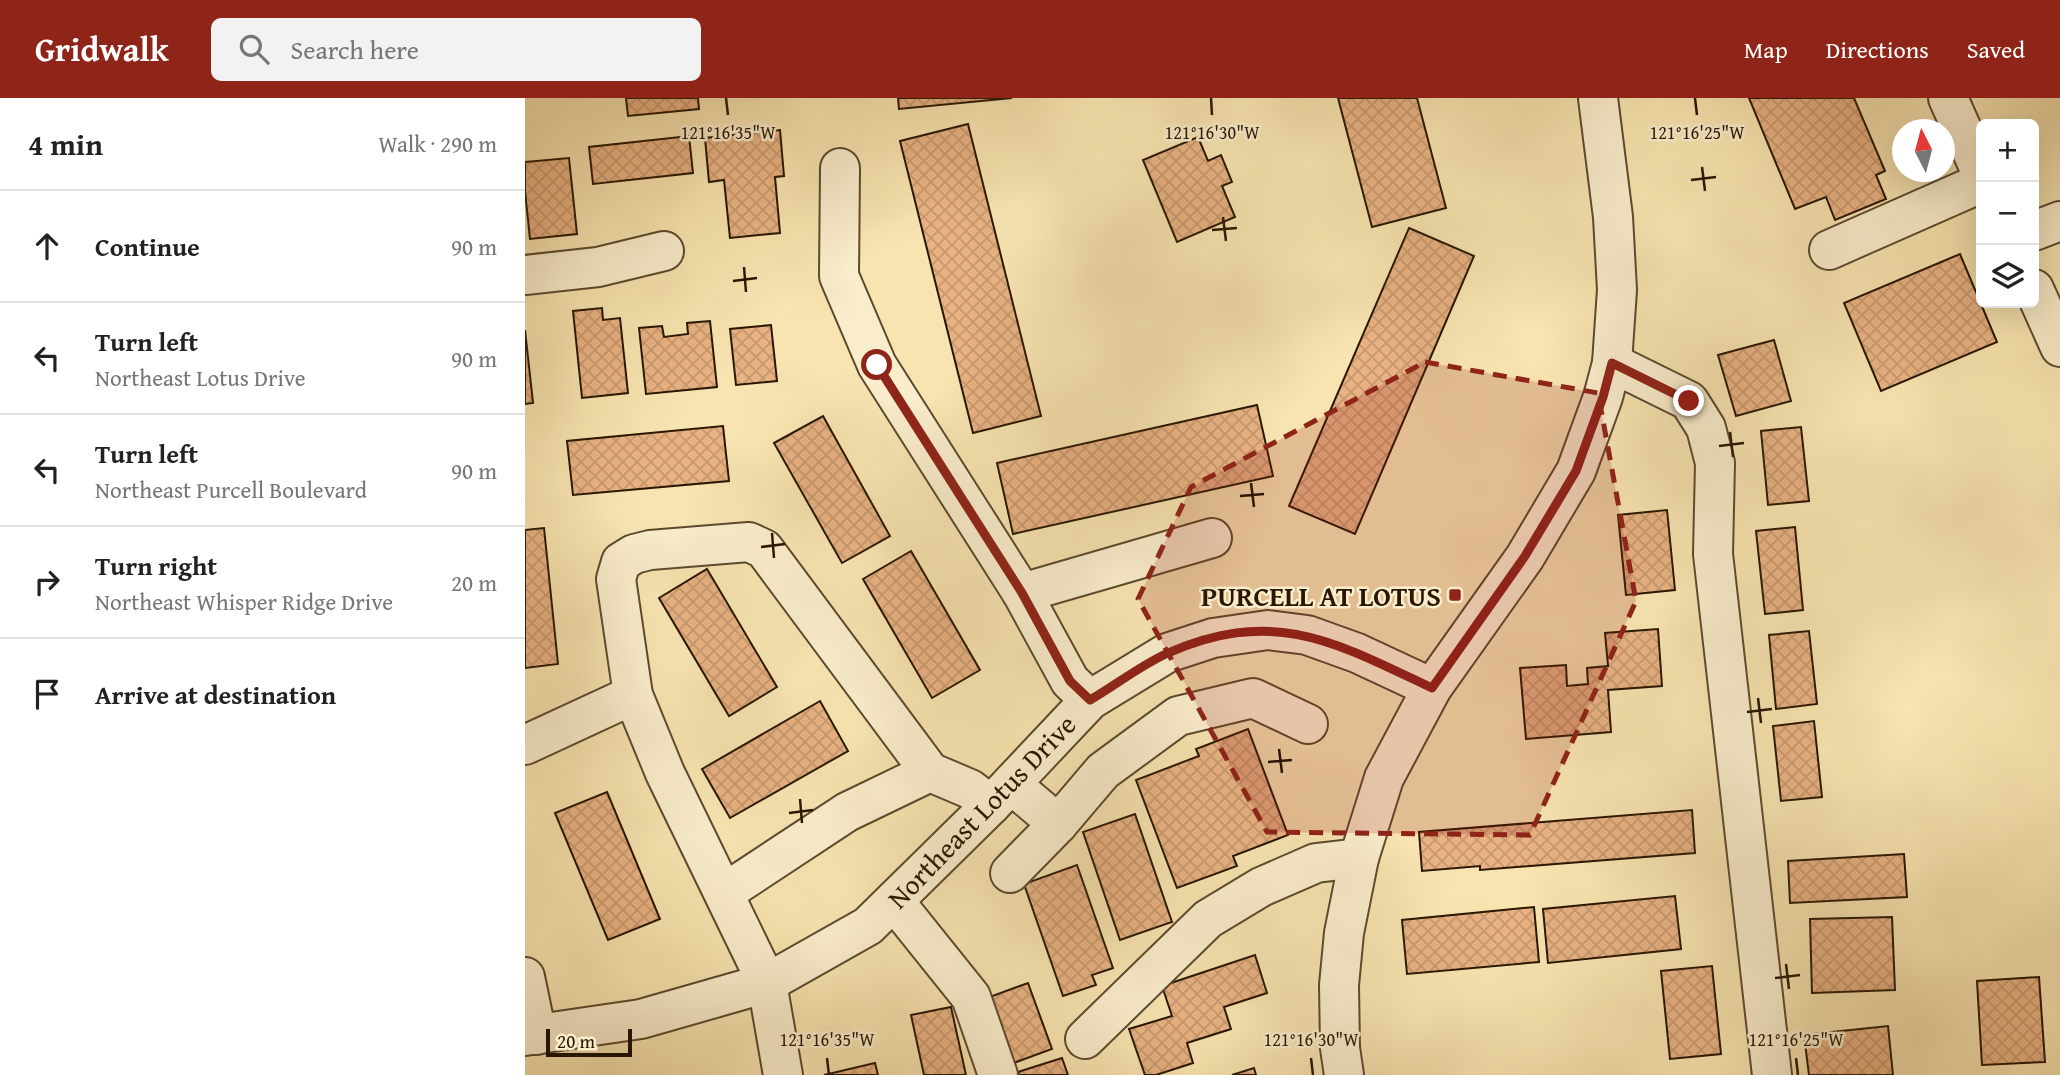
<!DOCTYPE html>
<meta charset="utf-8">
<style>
body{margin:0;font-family:"Gentium Book Plus",serif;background:#f2f2f2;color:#222}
.controls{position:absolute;right:21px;top:21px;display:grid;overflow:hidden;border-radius:10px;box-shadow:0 7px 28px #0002}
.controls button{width:63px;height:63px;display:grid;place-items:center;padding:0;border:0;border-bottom:2px solid #e0e0e0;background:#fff;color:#222;font:35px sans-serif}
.compass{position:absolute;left:1367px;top:21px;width:63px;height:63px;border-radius:50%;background:#fff;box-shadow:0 7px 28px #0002;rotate:354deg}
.scale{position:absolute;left:21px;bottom:18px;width:86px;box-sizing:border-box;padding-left:7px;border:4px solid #291703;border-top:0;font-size:19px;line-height:24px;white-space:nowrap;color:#291703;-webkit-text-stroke:5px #faedcc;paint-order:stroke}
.stop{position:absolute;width:21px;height:21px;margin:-16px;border:5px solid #8f2418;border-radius:50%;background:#fff}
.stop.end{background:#8f2418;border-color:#fff;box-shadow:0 2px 7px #0008}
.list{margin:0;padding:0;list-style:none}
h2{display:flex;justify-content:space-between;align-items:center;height:91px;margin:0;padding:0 28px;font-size:30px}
h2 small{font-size:23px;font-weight:400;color:#767676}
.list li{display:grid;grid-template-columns:46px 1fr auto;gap:21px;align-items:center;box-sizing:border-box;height:112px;padding:0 28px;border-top:2px solid #e0e0e0}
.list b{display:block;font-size:26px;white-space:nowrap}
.list p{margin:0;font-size:23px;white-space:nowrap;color:#767676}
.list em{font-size:23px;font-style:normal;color:#767676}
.icon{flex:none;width:38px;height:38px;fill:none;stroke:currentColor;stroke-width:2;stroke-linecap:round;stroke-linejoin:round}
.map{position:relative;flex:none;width:1535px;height:977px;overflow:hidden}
header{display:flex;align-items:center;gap:42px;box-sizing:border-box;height:98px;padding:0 35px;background:#8f2418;color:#fff}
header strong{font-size:33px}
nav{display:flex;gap:38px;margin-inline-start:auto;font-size:24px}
.search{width:490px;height:63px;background:#f2f2f2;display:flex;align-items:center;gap:18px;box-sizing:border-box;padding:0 24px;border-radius:10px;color:#767676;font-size:26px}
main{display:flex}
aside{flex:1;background:#fff}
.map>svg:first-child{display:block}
.building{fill:url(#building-cross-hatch);stroke:#291703;stroke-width:2}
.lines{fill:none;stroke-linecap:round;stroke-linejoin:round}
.minor-casing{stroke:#5c4a2e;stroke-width:42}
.minor{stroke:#faedcc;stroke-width:38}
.route{stroke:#8f2418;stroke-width:9}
.marked{fill:#8f2418;fill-opacity:0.2;stroke:#8f2418;stroke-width:5;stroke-dasharray:14 9;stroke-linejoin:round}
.ticks{fill:none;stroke:#291703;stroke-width:2.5}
.poi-dot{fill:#8f2418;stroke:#faedcc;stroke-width:2.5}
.labels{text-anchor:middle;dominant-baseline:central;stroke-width:5;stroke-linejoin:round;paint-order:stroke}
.poi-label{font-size:28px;font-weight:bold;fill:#291703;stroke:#faedcc;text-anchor:end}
.street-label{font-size:28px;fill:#291703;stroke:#faedcc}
.ticks-label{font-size:18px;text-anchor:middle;fill:#291703;stroke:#faedcc;stroke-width:5;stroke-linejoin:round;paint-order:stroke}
</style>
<header>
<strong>Gridwalk</strong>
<div class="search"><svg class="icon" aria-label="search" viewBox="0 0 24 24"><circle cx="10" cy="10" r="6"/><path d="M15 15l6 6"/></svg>Search here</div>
<nav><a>Map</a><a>Directions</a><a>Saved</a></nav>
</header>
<main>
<aside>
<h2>4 min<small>Walk · 290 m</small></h2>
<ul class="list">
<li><svg class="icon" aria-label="ahead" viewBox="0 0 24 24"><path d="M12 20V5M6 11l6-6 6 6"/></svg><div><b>Continue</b></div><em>90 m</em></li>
<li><svg class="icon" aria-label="left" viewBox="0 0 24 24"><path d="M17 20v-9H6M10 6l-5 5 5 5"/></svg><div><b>Turn left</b><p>Northeast Lotus Drive</p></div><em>90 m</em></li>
<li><svg class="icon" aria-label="left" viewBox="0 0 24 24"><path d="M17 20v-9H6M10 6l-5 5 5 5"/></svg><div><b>Turn left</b><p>Northeast Purcell Boulevard</p></div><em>90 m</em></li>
<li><svg class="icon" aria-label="right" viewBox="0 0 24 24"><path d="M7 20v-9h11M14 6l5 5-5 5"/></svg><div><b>Turn right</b><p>Northeast Whisper Ridge Drive</p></div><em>20 m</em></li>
<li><svg class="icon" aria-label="arrive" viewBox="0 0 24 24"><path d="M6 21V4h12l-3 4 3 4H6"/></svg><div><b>Arrive at destination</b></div></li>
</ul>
</aside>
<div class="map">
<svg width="1535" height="977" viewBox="0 0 1535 977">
<defs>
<pattern id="building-cross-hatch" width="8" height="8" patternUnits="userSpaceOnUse" patternTransform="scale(1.75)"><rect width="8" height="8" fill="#e8b282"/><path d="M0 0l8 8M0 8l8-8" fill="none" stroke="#c7986f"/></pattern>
</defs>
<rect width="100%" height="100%" fill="#f7e4b0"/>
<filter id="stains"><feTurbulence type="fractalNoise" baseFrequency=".00286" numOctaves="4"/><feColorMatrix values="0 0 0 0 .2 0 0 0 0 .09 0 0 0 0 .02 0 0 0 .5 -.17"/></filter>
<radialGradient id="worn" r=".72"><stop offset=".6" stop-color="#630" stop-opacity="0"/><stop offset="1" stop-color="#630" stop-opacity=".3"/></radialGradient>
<g class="building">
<path d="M101,0H173L174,11L103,18Z"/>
<path d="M373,0H487L374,11Z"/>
<path d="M813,0H892L921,110L847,129Z"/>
<path d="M1224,0H1329L1360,73L1351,77L1361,101L1310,122L1301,99L1270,111Z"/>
<path d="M443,26L516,318L448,335L375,43Z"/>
<path d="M255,32L259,78L250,79L255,135L205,140L199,82L184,84L180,40Z"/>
<path d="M164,38L168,75L68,86L64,49Z"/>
<path d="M673,39L683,63L696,57L707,84L697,88L710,119L652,144L618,62Z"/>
<path d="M44,60L52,136L5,141L0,93V64Z"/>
<path d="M884,130L949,158L830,436L764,408Z"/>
<path d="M1435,156L1472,244L1356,293L1319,205Z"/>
<path d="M77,210L78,222L95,220L103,295L57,300L48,213Z"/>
<path d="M185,223L192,289L121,296L114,230L137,228L139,239L163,236L162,225Z"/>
<path d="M246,227L252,283L211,287L205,231Z"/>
<path d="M0,232L8,305L0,306Z"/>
<path d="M1249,242L1266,303L1211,318L1193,257Z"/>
<path d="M732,307L748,378L488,436L472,365Z"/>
<path d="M298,318L365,438L317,465L249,345Z"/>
<path d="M198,328L204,383L48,397L42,343Z"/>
<path d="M1276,329L1284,403L1243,407L1236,333Z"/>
<path d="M1142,412L1150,492L1101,497L1093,417Z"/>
<path d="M1270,429L1278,512L1240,516L1231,433Z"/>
<path d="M19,430L33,566L0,570V432Z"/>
<path d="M386,453L455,572L407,600L338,481Z"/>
<path d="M182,471L252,589L204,618L134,500Z"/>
<path d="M1133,531L1137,588L1083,592L1086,634L1001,641L995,570L1041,567L1042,588L1063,586L1062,570L1083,568L1080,535Z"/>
<path d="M1284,533L1292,606L1251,611L1244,537Z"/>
<path d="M295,603L323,653L205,720L177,671Z"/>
<path d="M1289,623L1297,699L1256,703L1248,628Z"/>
<path d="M723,631L763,737L708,758L712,768L652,790L611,682L674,658L671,651Z"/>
<path d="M82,694L135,821L83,842L30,715Z"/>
<path d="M1167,712L1170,755L955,772V768L897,773L894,734Z"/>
<path d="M610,716L647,824L595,842L558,734Z"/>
<path d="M1379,756L1382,799L1265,805L1263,763Z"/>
<path d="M552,767L588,870L567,877L571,887L538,898L499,786Z"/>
<path d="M1150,798L1156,851L1023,865L1018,811Z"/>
<path d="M1009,809L1014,864L882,876L877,822Z"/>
<path d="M1367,819L1370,892L1287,895L1285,821Z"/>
<path d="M730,857L742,895L699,909L706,931L662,945L668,965L631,977H620L604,931L647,918L637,888Z"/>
<path d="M1187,868L1196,956L1145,961L1136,873Z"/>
<path d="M1514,879L1520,964L1457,967L1452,883Z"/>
<path d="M503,885L527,951L483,967L459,901Z"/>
<path d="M426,909L441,977H399L386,917Z"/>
<path d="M1363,928L1368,977H1284L1279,937Z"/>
<path d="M537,960L543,977H494L493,974Z"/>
<path d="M350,965L353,977H299Z"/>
<path d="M729,970L731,977H707Z"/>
</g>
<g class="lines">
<defs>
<g id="minor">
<path d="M1423,0L1456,74"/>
<path d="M315,70L314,178L352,267L497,495L545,583L565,602"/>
<path d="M1509,133L1535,123"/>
<path d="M1304,152L1456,85"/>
<path d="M0,177L73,169L139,153"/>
<path d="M1509,191L1535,249"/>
<path d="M1087,265L1164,303L1181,330L1190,365L1188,456L1247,977"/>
<path d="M497,495L687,440"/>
<path d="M0,647L108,597"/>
<path d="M486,686L533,726"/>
<path d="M485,775L533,726L578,673L653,618L728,600L783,626"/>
<path d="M199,795L322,714L405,674"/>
<path d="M369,803L446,899L473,977"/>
<path d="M0,879L12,937"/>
<path d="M0,938L116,921L242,885L343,828L466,707L565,602L642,555L688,540L743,532L782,537L832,555L907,590"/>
<path d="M560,941L683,821L736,789L791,765L834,760"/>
<path d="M258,977L242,885L140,675L108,597L91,481L96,464L109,456L125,452L224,444L239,451L405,674L445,691L466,707"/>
<path d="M819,977L815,950L814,887L819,835L834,760L859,680L907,590L1000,459L1051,373L1078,299L1087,265L1092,192L1088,119L1073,0"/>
</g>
</defs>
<use href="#minor" class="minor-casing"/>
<use href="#minor" class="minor"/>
</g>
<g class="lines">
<path class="route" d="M352,267L497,495L545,583L565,602C591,587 616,567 643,555C749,508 812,545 907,590L1000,458L1051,373L1078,299L1087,265L1164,303"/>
</g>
<path class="marked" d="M900,264L1073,295L1111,503L1005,737L742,734L613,501L666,389Z"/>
<path class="ticks" d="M201,0L203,17M686,0L687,17M1170,0L1172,17M1177,69L1180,93M1166,82L1191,79M698,119L701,143M687,132L712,130M219,169L221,194M208,183L232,180M1205,334L1208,359M1194,348L1219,345M726,385L729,409M715,398L739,396M247,435L249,460M236,449L260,446M1233,600L1236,625M1222,614L1247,611M754,651L757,675M743,664L767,662M275,701L277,725M264,715L288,712M1261,866L1264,891M1250,880L1275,877M302,960L304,977M786,960L788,977M1271,960L1273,977"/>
<rect class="poi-dot" x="923" y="490" width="14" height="14" rx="3.5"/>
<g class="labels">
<g class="poi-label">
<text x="916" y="497">PURCELL AT LOTUS</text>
</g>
<g class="street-label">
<text transform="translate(456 713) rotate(-46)">Northeast Lotus Drive</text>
</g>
</g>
<g class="ticks-label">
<text x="203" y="41">121°16'35"W</text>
<text x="687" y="41">121°16'30"W</text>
<text x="1172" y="41">121°16'25"W</text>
<text x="302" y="948">121°16'35"W</text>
<text x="786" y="948">121°16'30"W</text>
<text x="1271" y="948">121°16'25"W</text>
</g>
<rect width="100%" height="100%" filter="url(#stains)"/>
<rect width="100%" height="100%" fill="url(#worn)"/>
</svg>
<div class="controls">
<button>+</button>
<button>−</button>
<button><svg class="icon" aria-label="layers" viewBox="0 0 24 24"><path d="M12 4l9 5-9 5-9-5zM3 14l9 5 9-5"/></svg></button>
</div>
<svg class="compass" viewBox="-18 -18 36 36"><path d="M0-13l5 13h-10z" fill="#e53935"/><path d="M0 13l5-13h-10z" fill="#767676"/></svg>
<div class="scale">20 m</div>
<div class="stop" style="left:352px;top:267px"></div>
<div class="stop end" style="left:1164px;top:303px"></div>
</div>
</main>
